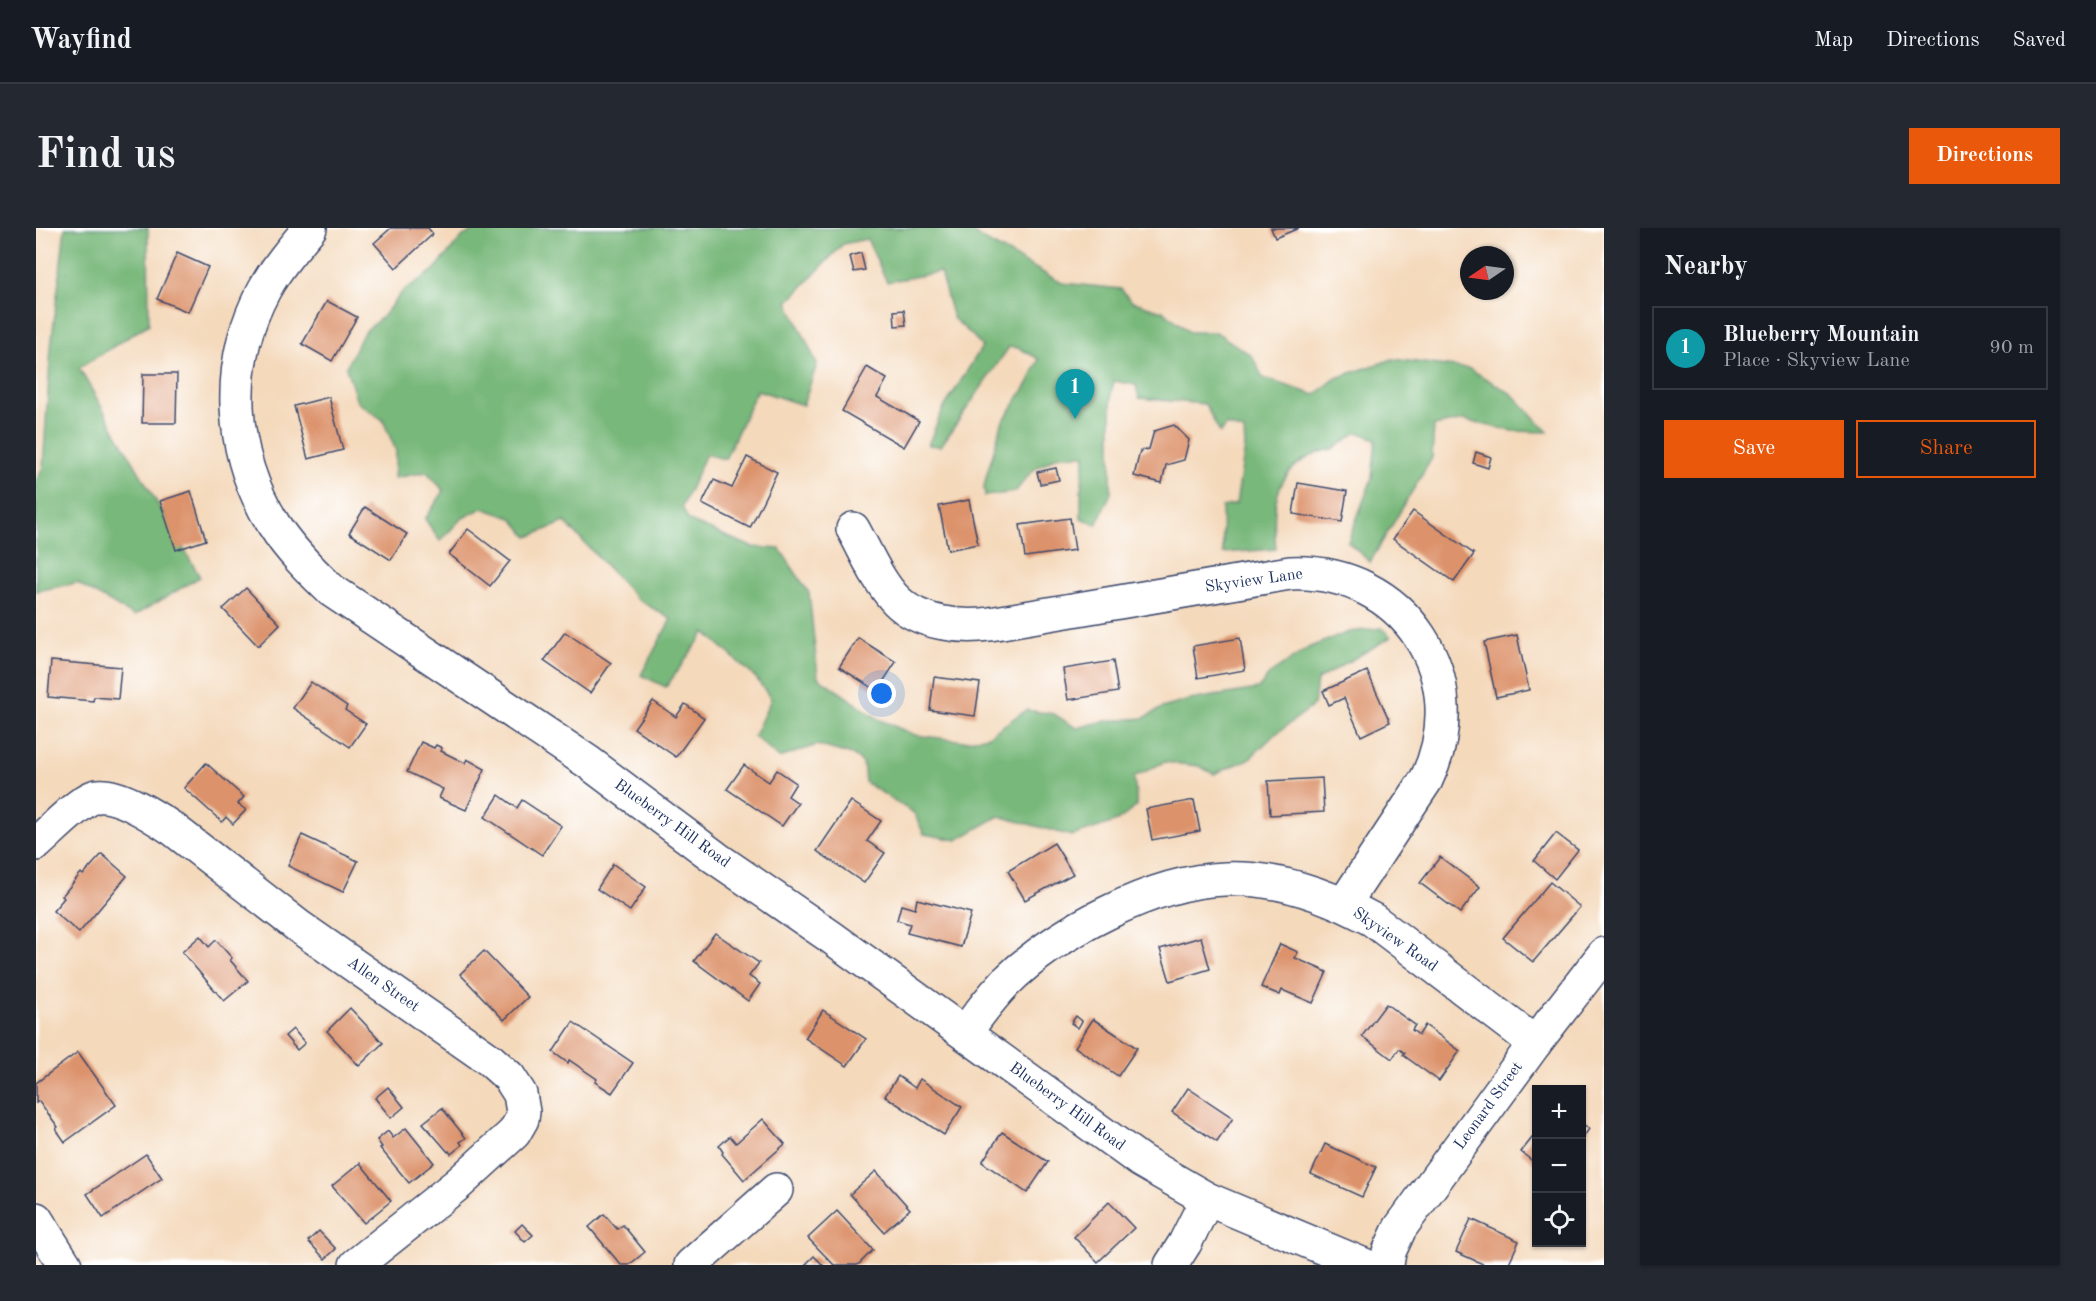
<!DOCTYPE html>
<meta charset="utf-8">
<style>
body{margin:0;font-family:"Old Standard TT",serif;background:#242831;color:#f1f3f6}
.controls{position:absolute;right:18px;bottom:18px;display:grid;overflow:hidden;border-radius:0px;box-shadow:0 2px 4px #0004}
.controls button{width:54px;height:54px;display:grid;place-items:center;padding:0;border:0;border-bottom:2px solid #363941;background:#171b24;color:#f1f3f6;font:30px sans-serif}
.compass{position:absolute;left:1424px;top:18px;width:54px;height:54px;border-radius:50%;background:#171b24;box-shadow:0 2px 4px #0004;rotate:257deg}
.you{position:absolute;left:846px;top:466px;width:21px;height:21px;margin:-15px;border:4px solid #fff;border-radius:50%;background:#1a73e8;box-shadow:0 0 0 9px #1a73e833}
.badge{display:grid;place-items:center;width:39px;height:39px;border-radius:50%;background:#ea580c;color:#fff;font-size:20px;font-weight:700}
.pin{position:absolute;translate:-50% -50px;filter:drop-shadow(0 2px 3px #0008)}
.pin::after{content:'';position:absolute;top:32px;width:21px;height:18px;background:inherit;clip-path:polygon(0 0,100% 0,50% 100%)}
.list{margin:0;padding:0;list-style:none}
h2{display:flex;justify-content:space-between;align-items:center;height:78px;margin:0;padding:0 24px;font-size:26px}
h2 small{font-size:20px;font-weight:400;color:#9ea1a6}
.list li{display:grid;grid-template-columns:39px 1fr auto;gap:18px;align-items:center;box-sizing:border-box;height:84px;margin:0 12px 12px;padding:0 12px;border:2px solid #363941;border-radius:0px}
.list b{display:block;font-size:22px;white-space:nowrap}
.list p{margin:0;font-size:20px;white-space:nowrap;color:#9ea1a6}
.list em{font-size:20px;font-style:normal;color:#9ea1a6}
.actions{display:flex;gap:12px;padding:18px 24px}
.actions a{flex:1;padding:14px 0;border:2px solid #ea580c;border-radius:0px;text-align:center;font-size:21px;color:#ea580c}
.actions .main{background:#ea580c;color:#fff}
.icon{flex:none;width:33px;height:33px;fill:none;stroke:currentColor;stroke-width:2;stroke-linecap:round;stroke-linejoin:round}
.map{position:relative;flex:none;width:1568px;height:1037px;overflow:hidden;border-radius:0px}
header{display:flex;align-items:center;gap:36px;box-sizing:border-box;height:84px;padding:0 30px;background:#171b24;border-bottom:2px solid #363941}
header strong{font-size:28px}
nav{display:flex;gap:33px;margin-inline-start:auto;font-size:21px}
.intro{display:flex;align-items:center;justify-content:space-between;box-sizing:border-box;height:144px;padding:0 36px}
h1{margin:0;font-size:42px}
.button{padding:15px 27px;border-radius:0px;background:#ea580c;color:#fff;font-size:21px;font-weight:700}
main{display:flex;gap:36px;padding:0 36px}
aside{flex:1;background:#171b24;border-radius:0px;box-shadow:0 2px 4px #0004}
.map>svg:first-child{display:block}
.forest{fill:#78b87a;stroke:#4a746c;stroke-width:1.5}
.building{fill:#dc926a}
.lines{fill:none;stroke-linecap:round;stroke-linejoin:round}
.minor-casing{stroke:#3c486c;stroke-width:36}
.minor{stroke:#fff;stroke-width:33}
.labels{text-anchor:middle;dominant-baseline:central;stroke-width:4.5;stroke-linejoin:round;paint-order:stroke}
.street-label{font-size:16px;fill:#1b2f5e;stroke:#fff}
</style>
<header>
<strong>Wayfind</strong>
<nav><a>Map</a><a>Directions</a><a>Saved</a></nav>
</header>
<div class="intro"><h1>Find us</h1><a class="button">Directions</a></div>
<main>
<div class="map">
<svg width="1568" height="1037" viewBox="0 0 1568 1037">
<rect width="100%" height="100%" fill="#fff"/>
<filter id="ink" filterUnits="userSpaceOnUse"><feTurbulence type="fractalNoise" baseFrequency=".0167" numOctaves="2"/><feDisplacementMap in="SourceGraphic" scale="12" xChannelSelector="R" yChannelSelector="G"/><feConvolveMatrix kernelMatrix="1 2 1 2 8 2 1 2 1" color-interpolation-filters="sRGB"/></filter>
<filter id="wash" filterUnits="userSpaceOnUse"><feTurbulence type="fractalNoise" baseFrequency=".008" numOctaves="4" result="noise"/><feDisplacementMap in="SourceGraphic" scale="24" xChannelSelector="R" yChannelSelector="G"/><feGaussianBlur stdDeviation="1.35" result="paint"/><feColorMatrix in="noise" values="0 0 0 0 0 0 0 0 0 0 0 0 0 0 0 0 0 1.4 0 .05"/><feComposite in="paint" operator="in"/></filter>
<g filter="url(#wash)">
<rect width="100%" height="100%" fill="#f4d9bb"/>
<g class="forest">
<path d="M29,0H112L113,96L43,140L164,349L98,388L41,355L0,363V253L7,239L15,119Z"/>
<path d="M443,0H931L946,11L1026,55L1085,61L1095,73L1129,84L1153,104H1180L1216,128L1227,150L1279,167L1300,150L1357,131L1434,141L1476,166L1512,204L1476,203L1428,192L1398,198L1396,230L1334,334L1312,314L1336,250L1340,211L1321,204C1314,209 1306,216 1298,220C1291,223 1282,224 1275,228C1236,247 1236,283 1240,321L1187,325L1186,279L1200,276L1209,219L1208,203L1190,197L1184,205L1169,176L1103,170L1100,157L1078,153L1075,165V265L1060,297L1045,290V263L1049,227H1023L997,242L979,264L949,268L948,259L952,242L966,195L993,154L1003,131L983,120L973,119L905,218L892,217L906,183L946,119L937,108L917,90L904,44L851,54L831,11L807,16L752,74L781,136L767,177L721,162L689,231L670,226L646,279L653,293L716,319L744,321L773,365L782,449L844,492L879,507L928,513L952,508L990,482L1018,486L1040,500L1069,493L1108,490L1126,480L1154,472L1222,461L1234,446L1274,419L1313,404L1346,400L1355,409L1281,452L1278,477L1237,508L1213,531L1178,546L1163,538L1128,534L1098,549L1101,578L1081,593L1036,608L963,588L921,612L888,606L878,585L829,554L827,535L816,527L781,517L743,530L718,508L735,471L720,450L669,404L630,459L605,447L635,391L601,371L529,294L492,309L476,290L446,280L425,291L404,313L389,291L408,263L391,244L358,250L360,223L347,192L321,174L310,139L328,104L346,89L367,63L398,42L427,8Z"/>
</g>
<g id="blocks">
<g class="building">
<path d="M355,0H392L397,6L360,40L338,15Z"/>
<path d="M1235,0H1263L1239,10Z"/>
<path d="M141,25L172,39L152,84L121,71Z"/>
<path d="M825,25L829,42L818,44L814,28Z"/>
<path d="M291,73L321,89L296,133L266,116Z"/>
<path d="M868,82L870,97L859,98L858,83Z"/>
<path d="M831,139L851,151L841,169L883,193L868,219L806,183Z"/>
<path d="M107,146H141L140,195H106Z"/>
<path d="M293,169L307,222L272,231L258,178Z"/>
<path d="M1138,197L1153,212L1148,232L1130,237L1126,255L1098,248L1104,223L1113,221L1118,203Z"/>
<path d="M1440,224L1455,229L1452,240L1437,235Z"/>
<path d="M711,229L741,244L714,300L666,276L678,252L696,260Z"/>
<path d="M1020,240L1023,252L1004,256L1001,244Z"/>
<path d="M1262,255L1311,263L1306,294L1257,286Z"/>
<path d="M155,263L170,312L140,322L124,273Z"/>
<path d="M933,272L942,316L912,322L903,278Z"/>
<path d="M329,279L371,306L355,332L313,305Z"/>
<path d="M1377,283L1438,326L1418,354L1357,311Z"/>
<path d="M1034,290L1039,322L989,329L984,297Z"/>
<path d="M432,301L474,333L454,358L413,326Z"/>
<path d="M210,360L244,396L222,418L187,381Z"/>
<path d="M529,404L575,435L554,465L508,433Z"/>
<path d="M1481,407L1493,462L1460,469L1448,414Z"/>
<path d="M822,410L860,434L841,463L803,439Z"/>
<path d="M1204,410L1209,442L1162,450L1157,418Z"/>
<path d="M15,433L85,439L82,471L58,469L57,473L12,469Z"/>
<path d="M1077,433L1082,464L1032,472L1027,441Z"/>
<path d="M1331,443L1354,494L1325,508L1308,470L1293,477L1287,463Z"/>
<path d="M898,449L944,455L939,488L894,482Z"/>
<path d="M275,454L311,478L309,482L330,496L314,519L257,480Z"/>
<path d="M617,473L640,489L649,476L668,490L640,529L598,500Z"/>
<path d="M385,514L398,520L400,517L406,520L405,523L429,535L431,531L449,541L430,582L403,570L407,561L371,544Z"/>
<path d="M170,535L208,569L202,576L210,582L197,596L190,589L186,594L148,560Z"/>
<path d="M708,537L733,554L741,542L760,555L752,568L762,575L746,598L691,561Z"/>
<path d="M1286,550L1288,584L1234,587L1232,553Z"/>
<path d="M463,567L481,580L486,572L525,598L506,627L449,589Z"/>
<path d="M1158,572L1164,603L1116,612L1110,581Z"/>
<path d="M815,573L845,593L831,613L849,625L828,655L781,623Z"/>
<path d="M1520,605L1542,622L1519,651L1498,633Z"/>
<path d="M266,607L322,633L307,664L252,638Z"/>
<path d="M1018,615L1037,646L989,672L972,643Z"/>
<path d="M66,626L91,648L43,705L17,683L28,670L26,668L45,645L47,647Z"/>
<path d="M1404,629L1444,659L1424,685L1384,655Z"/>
<path d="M577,636L610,659L594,683L561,661Z"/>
<path d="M1514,654L1544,679L1497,734L1467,710Z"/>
<path d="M881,671L935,685L925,719L871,705L874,696L861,692L865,677L879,681Z"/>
<path d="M679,705L723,735L713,748L724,756L712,773L658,733Z"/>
<path d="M164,708L173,719L180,712L196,730L194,732L212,753L188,773L146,724Z"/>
<path d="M1165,709L1174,741L1134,753L1124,721Z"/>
<path d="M1244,716L1262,724L1259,730L1291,744L1277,775L1246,762L1244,767L1225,759Z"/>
<path d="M448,723L492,769L468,792L424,746Z"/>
<path d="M1350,776L1379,797L1376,802L1383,807L1389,797L1424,823L1403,853L1367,827L1369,825L1363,821L1356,831L1326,808Z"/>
<path d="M314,780L347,815L323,838L291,803Z"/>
<path d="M787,782L830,811L811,838L769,810Z"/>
<path d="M1040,788L1046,793L1042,800L1035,795Z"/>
<path d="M1057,791L1101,820L1082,848L1039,819Z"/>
<path d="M537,794L597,835L576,865L559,854L561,851L533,832L532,835L517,824Z"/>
<path d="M257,801L269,815L261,822L249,808Z"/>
<path d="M42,824L80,877L29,914L20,901L22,899L3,873L0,875V855Z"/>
<path d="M862,848L879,860L884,851L926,879L908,907L849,868Z"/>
<path d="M352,859L368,879L355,890L339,870Z"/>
<path d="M1152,860L1197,890L1181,914L1136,884Z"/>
<path d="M406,880L430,910L424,914L426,917L415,926L413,923L412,924L387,895Z"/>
<path d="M727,891L749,916L708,952L686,926L687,924L683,918L694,908L700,915Z"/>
<path d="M1546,895L1553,901L1546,911Z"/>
<path d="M370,900L398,935L373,955L344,920L346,919L341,912L352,903L357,910Z"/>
<path d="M966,904L1012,934L991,965L946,934Z"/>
<path d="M1500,905V936L1485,924Z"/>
<path d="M1289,916L1340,939L1326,969L1275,946Z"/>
<path d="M110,926L126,950L67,990L51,966Z"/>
<path d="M324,935L355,973L328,995L296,958Z"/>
<path d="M840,943L874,981L848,1004L814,966Z"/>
<path d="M1073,974L1098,1000L1062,1034L1038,1009Z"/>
<path d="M801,983L837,1022L822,1037H798L772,1010Z"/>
<path d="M568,986L581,1001L587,997L609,1024L593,1037H585L553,999Z"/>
<path d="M1435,991L1483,1013L1472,1037H1449L1420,1024Z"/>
<path d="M486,996L497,1007L489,1014L479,1003Z"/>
<path d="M283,1003L300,1021L289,1031L272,1013Z"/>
<path d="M778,1028L787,1037H769Z"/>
</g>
</g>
</g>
<g filter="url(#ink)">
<use href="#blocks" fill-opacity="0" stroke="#3c486c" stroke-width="1.5"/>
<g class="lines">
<defs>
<g id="minor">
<path d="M274,0C257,20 240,40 228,62C188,136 193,226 238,297C253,321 274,342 295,362L552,534L680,630L795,709L1105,933L1171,971L1328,1037"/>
<path d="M817,301C830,324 842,354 861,373C884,396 925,400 954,396L1254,345C1368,340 1440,450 1390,552L1308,676"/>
<path d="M0,616C13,605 45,571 61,568C83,565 119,589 137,601L262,698L454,832L473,849L484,866L487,884L486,891L478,905L422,956L320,1037"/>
<path d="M929,805C941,788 954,771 969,755C1019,705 1117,653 1189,651C1241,649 1292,667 1337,692L1499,815"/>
<path d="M0,991L29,1037"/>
<path d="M655,1037L740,962"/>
<path d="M1135,1037L1149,1015L1171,971"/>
<path d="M1351,1037L1353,1024L1364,1000L1499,815L1568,726"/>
</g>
</defs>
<use href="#minor" class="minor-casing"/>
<use href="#minor" class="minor"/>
</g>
</g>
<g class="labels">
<g class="street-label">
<text transform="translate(1218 353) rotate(-8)">Skyview Lane</text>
<text transform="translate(636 596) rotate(36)">Blueberry Hill Road</text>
<text transform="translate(1359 712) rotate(35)">Skyview Road</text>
<text transform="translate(347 757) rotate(35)">Allen Street</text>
<text transform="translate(1453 878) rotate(-54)">Leonard Street</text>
<text transform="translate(1031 879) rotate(36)">Blueberry Hill Road</text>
</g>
</g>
</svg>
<div class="controls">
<button>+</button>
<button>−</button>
<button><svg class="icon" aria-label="locate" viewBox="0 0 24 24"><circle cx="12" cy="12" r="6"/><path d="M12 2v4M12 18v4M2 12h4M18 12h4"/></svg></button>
</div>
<svg class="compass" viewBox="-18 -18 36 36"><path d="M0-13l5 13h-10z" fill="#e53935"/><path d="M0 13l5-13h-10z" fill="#9ea1a6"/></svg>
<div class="you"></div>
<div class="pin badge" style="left:1039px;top:191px;background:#0f9aa8">1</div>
</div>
<aside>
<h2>Nearby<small></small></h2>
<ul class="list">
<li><span class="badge" style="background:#0f9aa8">1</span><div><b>Blueberry Mountain</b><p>Place · Skyview Lane</p></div><em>90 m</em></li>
</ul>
<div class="actions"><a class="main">Save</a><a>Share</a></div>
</aside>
</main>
